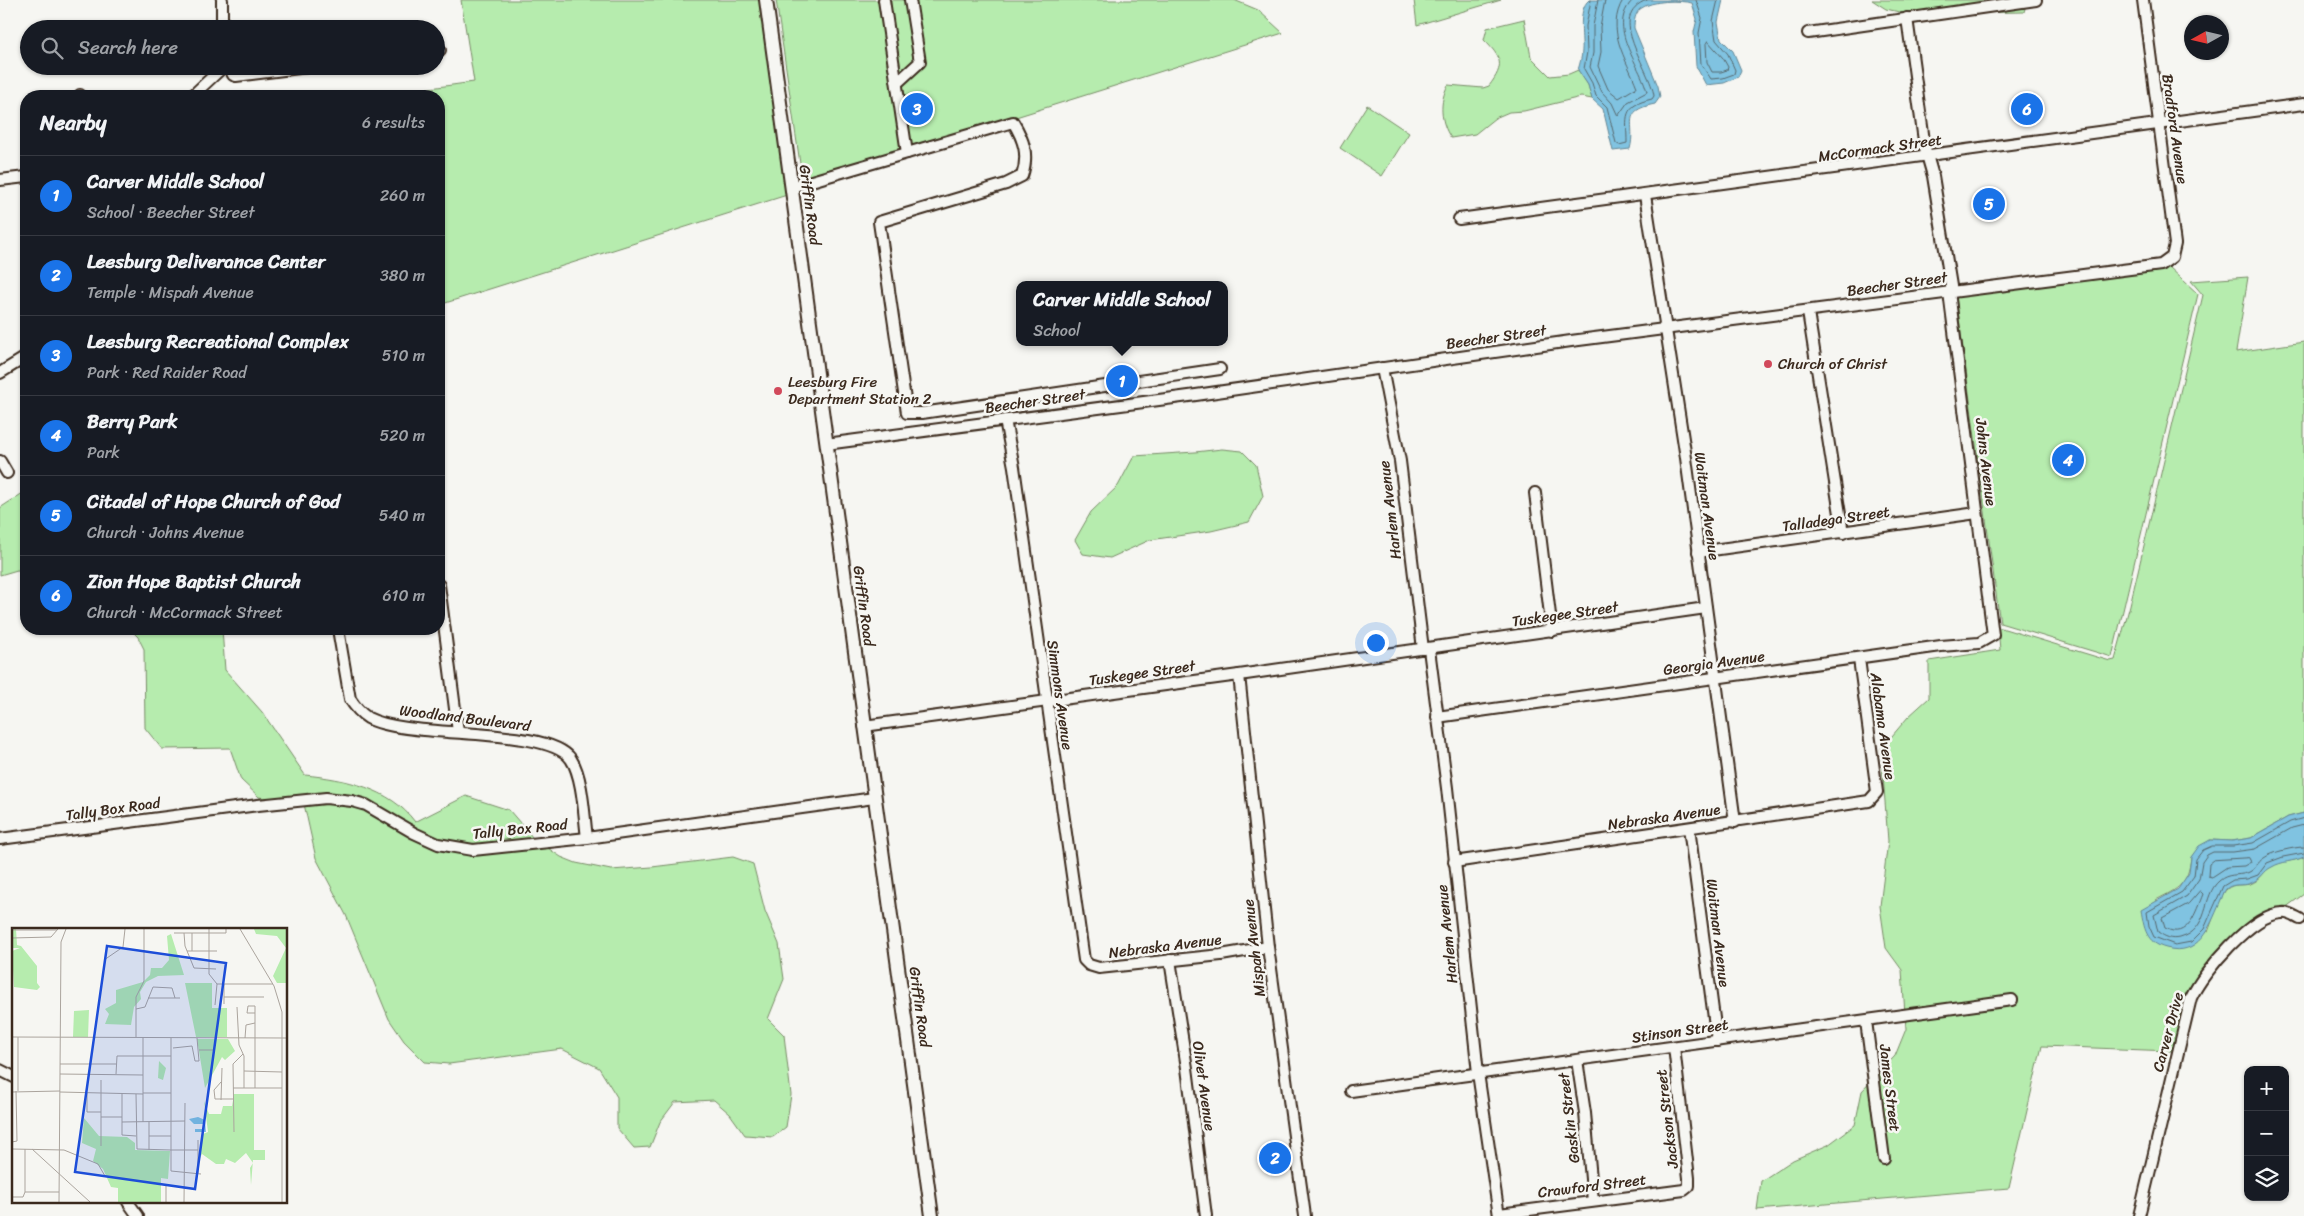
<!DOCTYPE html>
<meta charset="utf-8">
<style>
body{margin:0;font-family:Sriracha,sans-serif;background:#242831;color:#f1f3f6}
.controls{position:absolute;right:15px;bottom:15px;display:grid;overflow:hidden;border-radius:10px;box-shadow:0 1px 4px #0004}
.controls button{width:45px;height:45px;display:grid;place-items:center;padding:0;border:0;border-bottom:1px solid #363941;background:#171b24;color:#f1f3f6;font:25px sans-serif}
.compass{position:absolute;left:2184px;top:15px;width:45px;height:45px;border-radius:50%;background:#171b24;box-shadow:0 1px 4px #0004;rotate:262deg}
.you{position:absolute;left:1375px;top:642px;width:18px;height:18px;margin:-12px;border:4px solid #fff;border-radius:50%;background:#1a73e8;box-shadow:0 0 0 8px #1a73e833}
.badge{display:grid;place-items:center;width:32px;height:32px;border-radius:50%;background:#1a73e8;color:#fff;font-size:16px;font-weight:700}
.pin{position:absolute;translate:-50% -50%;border:2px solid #fff;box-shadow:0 1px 5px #0006}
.popup{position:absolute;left:1016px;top:281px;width:212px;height:65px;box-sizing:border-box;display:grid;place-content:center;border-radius:10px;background:#171b24;filter:drop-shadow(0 1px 4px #0005);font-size:16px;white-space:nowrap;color:#9ea1a6}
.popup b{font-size:19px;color:#f1f3f6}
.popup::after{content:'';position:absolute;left:50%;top:100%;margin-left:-10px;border:10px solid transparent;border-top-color:#171b24}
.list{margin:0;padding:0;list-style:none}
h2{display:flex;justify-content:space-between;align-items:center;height:65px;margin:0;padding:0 20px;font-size:21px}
h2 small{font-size:16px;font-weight:400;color:#9ea1a6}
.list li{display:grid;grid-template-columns:32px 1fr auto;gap:15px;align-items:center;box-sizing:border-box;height:80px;padding:0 20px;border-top:1px solid #363941}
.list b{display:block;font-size:19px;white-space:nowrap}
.list p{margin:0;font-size:16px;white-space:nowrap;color:#9ea1a6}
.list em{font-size:16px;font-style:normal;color:#9ea1a6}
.icon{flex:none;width:28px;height:28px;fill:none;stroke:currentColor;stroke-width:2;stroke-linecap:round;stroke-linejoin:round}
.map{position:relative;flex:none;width:2304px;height:1216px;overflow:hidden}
.search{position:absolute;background:#171b24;box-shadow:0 1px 4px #0004;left:20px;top:20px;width:425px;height:55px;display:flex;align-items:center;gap:12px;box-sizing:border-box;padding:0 18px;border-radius:28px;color:#9ea1a6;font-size:19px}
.panel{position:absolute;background:#171b24;box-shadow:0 1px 4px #0004;left:20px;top:90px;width:425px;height:545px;border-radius:20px}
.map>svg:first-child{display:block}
.green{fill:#b6ecae;stroke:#788b66}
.water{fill:#80c3e1;stroke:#648693}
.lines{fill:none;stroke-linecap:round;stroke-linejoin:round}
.shore{stroke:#57676c;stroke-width:1}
.minor-casing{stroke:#3b2a1e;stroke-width:14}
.tertiary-casing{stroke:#3b2a1e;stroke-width:16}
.minor{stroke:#f6f6f2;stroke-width:10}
.tertiary{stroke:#f6f6f2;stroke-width:12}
.poi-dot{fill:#d1495b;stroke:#f6f6f2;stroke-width:2}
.labels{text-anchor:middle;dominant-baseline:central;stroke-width:5;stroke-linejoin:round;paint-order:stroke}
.street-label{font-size:15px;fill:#3b2a1e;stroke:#f6f6f2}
.poi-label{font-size:15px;fill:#3b2a1e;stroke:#f6f6f2;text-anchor:start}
.inset-road{fill:none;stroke:#aba49d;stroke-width:1}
.view{fill:#1d4ed8;fill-opacity:0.15;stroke:#1d4ed8;stroke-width:2.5}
.inset-edge{fill:none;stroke:#3b2a1e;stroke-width:2.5}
</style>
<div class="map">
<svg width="2304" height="1216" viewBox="0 0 2304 1216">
<rect width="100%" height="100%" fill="#f6f6f2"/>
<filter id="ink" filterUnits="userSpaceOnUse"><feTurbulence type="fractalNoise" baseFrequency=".02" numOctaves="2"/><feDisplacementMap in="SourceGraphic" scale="10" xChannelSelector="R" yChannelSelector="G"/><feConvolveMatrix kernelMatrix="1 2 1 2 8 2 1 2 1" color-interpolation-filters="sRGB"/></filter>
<g filter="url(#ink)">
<g class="green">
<path d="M461,0H760L787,195L439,305V96H371L474,82Z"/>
<path d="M776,0H1234L1258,10L1283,33L803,184Z"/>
<path d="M1414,0H1501L1417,25Z"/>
<path d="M1872,0H2026L2027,1L2024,12L1908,14L1886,9Z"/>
<path d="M1524,19L1531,57L1550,76L1569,74L1578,70L1588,85L1592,99L1581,97L1524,111L1509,112L1495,118L1475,134L1451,138C1440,122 1439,102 1448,85L1483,88L1489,86C1505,65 1502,58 1484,40L1487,28Z"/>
<path d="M1367,105L1409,133L1382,176L1340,148Z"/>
<path d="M2168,266L2198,294L2112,657L2000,623L1956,296Z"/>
<path d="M2248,277L2236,352L2304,342V813L2288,817L2251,838L2232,841L2210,840L2191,857C2188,885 2179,888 2156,900L2208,932C2212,922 2220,895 2227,889C2234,883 2241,886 2250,884C2260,881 2262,873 2270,867C2281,860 2293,862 2304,857V894L2240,941L2199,985L2171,1051L2042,1046L2009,1188L1757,1210L1761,1181L1793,1160L1828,1145L1855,1125L1862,1091L1895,1056L1906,1029L1902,970L1886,948L1880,906L1888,841L1881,749L1908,717L1929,698V661L2000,650L1998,627L2110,661L2115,660L2130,605L2203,295L2191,281Z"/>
<path d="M1222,449L1242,451L1256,465L1263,496L1249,522L1211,531L1150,540L1110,558L1083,554L1075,540L1091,512L1118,486L1134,456L1195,452Z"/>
<path d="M26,491V571L17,570L0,575V508Z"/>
<path d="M130,629H222L225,670L262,712L305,775C345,779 390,788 415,822L466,796L509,810L533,838L561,857L576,863L611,870L652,867L733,857L753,864L765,911L779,944L784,979L768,1019L784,1035L791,1095L786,1127L773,1137L745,1135L730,1114L714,1100L675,1102L660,1122L650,1147L634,1148L617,1128V1097L599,1068L562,1049L449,1064L425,1062L404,1041L389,1019L346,915L316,858L304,804L259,797L241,780L230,748L162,749L145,728L144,649L138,637Z"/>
</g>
<g class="water">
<path d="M1589,0H1723L1718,22L1721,39L1733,51L1741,70L1738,77L1724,83L1706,85L1696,66L1694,32L1697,19L1692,3C1679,0 1652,0 1640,9C1635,14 1634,21 1634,28L1658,86L1660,97L1655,104C1619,111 1637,124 1630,149L1613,151L1603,109L1592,99L1588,85L1578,70C1580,63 1582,57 1582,50C1583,36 1577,10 1589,0Z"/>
<path d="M2304,813V857C2293,862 2282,861 2272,867C2263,871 2263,878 2251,883C2243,887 2234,882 2226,889C2223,892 2222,899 2220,903C2209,928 2199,957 2166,948C2146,943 2144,928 2141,910L2178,889L2189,873L2191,857L2199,846L2210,840L2232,841L2251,838L2288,817Z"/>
</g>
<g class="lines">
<g class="shore">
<path d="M1591,0L1586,26L1587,52L1584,69L1592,83L1596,96L1607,107L1616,143L1619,145L1627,143C1627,117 1621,106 1652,99L1654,96C1651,69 1604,15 1647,0"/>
<path d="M1598,0L1593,26V53L1590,67L1602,92L1612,103L1618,116L1628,102L1647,92C1641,64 1605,27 1633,0"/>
<path d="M1605,0L1600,27L1601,52L1598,66L1608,89L1619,98L1637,87C1626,58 1605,30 1623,0"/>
<path d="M1696,0L1702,18L1699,33L1701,64L1711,79L1723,78L1734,74L1735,70L1728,54L1716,40L1713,21L1718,0"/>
<path d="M1708,41L1723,58L1728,67L1727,70L1721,72H1712L1707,62L1706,44Z"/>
<path d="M2304,818L2290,822L2253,843L2233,846H2212L2203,850L2196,859L2194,876L2182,892L2147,912L2149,926L2154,937L2175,945L2191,942L2204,929L2223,886L2233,880L2247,879L2258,875L2267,863L2283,857L2304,853"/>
<path d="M2304,825L2292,828L2255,849L2233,852H2213L2207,855L2202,862L2199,879L2187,896L2154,915L2158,932C2165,937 2172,940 2180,938C2210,930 2202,895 2219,881C2228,873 2237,876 2247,873C2256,870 2257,862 2264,858C2272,852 2294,847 2304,847"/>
<path d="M2249,858L2251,862L2244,866L2227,867L2212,877L2208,876L2209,864L2214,860Z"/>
<path d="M2200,891L2203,894C2196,911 2188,941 2165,928L2162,918L2188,904Z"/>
</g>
<defs>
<g id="minor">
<path d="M222,0V29"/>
<path d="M884,0L907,153"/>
<path d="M1907,18L1925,148L1933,176L1952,292"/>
<path d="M1808,33L2036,0"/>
<path d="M436,51L440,50"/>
<path d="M229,66L233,75L236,76L316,66"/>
<path d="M897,83L920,62L910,0"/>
<path d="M80,95V96"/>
<path d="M192,96L224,66"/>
<path d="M0,180L26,177"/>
<path d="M791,187L1013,122C1024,140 1029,155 1022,176L1006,184L879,222L907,413H922L1220,369"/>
<path d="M1645,195L1686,458L1735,822"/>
<path d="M1459,219L2304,104"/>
<path d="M1808,312L1843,533"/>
<path d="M1382,368L1400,461L1423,649"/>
<path d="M0,373L26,357"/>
<path d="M1005,420L1014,467L1084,960L1089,965L1099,968L1221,955L1268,947"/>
<path d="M826,444L1189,396L1571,341L2161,265L2172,257L2175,244L2143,0"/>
<path d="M0,461L7,473"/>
<path d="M1535,493L1552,631"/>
<path d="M1698,552L1977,513"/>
<path d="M439,585L458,732"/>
<path d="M338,629L350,699C355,707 360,713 368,718C410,740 547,725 571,759C583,777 584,816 587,838"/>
<path d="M1429,649L1447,788L1478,1073L1499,1216"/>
<path d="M1239,675L1268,947L1305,1216"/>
<path d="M1437,717L1941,646L1979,643L1993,635L1949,292"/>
<path d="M864,726L1239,675L1706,608"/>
<path d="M1689,828L1717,1041"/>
<path d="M0,839L258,805L326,798L352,801L366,805L414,833L438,844L473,850L587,838L874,798"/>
<path d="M1454,862L1869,801L1877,792L1859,659"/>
<path d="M1170,960L1187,1068L1206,1216"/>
<path d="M1866,1021L1884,1159"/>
<path d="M1577,1060L1585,1113L1593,1201"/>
<path d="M0,1070L14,1077"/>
<path d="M1351,1091L2012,1000"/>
<path d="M128,1202L138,1216"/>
<path d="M1499,1214L1684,1190L1689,1186V1178L1674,1047"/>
<path d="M2139,1216L2191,998C2203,972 2252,914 2282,913C2288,912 2294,916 2300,919"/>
</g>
<path id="tertiary" d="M766,0L932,1216"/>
</defs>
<use href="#minor" class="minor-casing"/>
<use href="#tertiary" class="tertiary-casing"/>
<use href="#minor" class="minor"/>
<use href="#tertiary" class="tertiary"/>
</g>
</g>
<g class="poi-dot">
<circle cx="1768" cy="364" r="5"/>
<circle cx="778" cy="391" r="5"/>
</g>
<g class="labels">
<g class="street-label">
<text transform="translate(2175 129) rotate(82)">Bradford Avenue</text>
<text transform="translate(1880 148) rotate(-8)">McCormack Street</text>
<text transform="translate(810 205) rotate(82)">Griffin Road</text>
<text transform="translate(1897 284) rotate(-8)">Beecher Street</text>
<text transform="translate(1496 337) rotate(-8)">Beecher Street</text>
<text transform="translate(1035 401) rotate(-8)">Beecher Street</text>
<text transform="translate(1986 462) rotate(83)">Johns Avenue</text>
<text transform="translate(1707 506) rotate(82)">Waitman Avenue</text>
<text transform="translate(1390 510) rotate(-97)">Harlem Avenue</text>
<text transform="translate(1836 519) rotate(-8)">Talladega Street</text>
<text transform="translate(864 606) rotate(82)">Griffin Road</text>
<text transform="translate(1565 614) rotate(-8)">Tuskegee Street</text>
<text transform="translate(1714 663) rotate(-8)">Georgia Avenue</text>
<text transform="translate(1142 673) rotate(-8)">Tuskegee Street</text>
<text transform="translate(1060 695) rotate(82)">Simmons Avenue</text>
<text transform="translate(465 718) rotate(7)">Woodland Boulevard</text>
<text transform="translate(1883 726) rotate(82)">Alabama Avenue</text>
<text transform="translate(113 809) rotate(-8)">Tally Box Road</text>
<text transform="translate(1664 817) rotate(-8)">Nebraska Avenue</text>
<text transform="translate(520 829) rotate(-6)">Tally Box Road</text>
<text transform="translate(1718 933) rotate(83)">Waitman Avenue</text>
<text transform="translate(1447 934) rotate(-96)">Harlem Avenue</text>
<text transform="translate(1165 946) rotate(-7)">Nebraska Avenue</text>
<text transform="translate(1254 948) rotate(-97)">Mispah Avenue</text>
<text transform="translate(920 1007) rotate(82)">Griffin Road</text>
<text transform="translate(1680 1031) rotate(-8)">Stinson Street</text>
<text transform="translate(2168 1032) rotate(-75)">Carver Drive</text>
<text transform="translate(1204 1086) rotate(82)">Olivet Avenue</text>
<text transform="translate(1890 1088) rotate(83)">James Street</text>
<text transform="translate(1569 1118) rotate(-97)">Gaskin Street</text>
<text transform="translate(1667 1119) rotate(-97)">Jackson Street</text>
<text transform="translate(1592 1186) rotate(-7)">Crawford Street</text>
</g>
<g class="poi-label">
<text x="1778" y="364">Church of Christ</text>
<text x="788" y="382">Leesburg Fire<tspan x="788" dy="17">Department Station 2</tspan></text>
</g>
</g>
<g transform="translate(12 928)">
<rect width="275" height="275" fill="#f6f6f2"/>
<path d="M0,1H4L5,17L9,18L25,38V55L28,59L25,62L2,59L0,23L8,20H0ZM242,1H275V55H265L261,48L274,20L265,8L244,6ZM159,6L172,47L146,48L134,54L128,64L129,71L122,79L119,97L93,96L97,86L93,81L104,75V62L131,54L138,47L139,40H150L157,32L155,8ZM173,55H200V80H215V109H184ZM77,82L76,109H61L62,83ZM185,111H216L223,123L213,132L210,129L193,160ZM147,133L154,140L151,152L146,150ZM222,166H242V222H253V232H241L239,257L238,240L241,235L234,225L223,235L214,231L212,236H204L190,226L186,234L191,206L196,204L192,173L197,186H209L211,178H220ZM72,190L87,208L115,209L123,215V222L158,223L156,251L149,250V274H106V260L99,259L91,241L81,233L84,221L70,215Z" fill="#b6ecae"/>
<path d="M186,189L193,192L194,204H183V201H191V196H182L177,191Z" fill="#80c3e1"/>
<path class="inset-road" d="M197,1V46L205,56M228,1L262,58L270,84V274M0,2H45M162,5H197M172,5L173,18L182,40L204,41M197,5H214V1M0,10L39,9L46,1M175,23H205M180,23V5M92,32L111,19L113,1M205,56H261M212,69H252M136,70H168M212,76V56M203,77L205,56M236,78H243V85H235ZM225,79L227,117L232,128V160M124,81L133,79L141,59L160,60L163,70M0,109L275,110M124,109V69L132,53V1M159,110V243L189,246M233,110L234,97L243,95M161,120L180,118L183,133H187L185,110M187,122H203M48,136H104M232,143L270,144M48,146L131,147M104,146L105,128H159M209,154L202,162L203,171H221M221,160H270M243,160V85M6,163V109M0,164L48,163M48,164L131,166M75,165V184H89M131,165H159M110,166V207L124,208M124,166L125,221L159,222M209,172L210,140M89,189H110M110,194L173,193M131,194V109M222,204L221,136L231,126M137,208H159M0,214L5,213L4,163M89,218V152M0,221L52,222L86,236L93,248M20,221L78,274M137,222V194M159,222H186M186,245V212M13,264V221M13,264H47M0,269H11L13,264M47,274L49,14L54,1M154,274V258M172,274L173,175"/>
<path class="view" d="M95,18L214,35L183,261L63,244Z"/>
<rect width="275" height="275" class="inset-edge"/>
</g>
</svg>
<div class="controls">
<button>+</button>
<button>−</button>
<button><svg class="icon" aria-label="layers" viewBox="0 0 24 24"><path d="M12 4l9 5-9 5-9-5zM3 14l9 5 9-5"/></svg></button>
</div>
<svg class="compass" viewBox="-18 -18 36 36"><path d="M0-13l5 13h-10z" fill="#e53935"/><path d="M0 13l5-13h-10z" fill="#9ea1a6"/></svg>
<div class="you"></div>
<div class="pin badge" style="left:1122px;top:381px">1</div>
<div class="popup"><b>Carver Middle School</b>School</div>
<div class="pin badge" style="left:1275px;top:1158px">2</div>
<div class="pin badge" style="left:917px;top:109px">3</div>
<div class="pin badge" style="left:2068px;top:460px">4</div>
<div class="pin badge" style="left:1989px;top:204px">5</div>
<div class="pin badge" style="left:2027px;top:109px">6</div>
<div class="search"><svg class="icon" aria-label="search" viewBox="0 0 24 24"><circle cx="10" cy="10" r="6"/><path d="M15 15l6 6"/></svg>Search here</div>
<section class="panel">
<h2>Nearby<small>6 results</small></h2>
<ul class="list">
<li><span class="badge">1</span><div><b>Carver Middle School</b><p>School · Beecher Street</p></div><em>260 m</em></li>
<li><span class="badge">2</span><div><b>Leesburg Deliverance Center</b><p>Temple · Mispah Avenue</p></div><em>380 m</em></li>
<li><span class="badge">3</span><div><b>Leesburg Recreational Complex</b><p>Park · Red Raider Road</p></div><em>510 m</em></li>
<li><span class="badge">4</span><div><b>Berry Park</b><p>Park</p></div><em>520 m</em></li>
<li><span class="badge">5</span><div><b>Citadel of Hope Church of God</b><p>Church · Johns Avenue</p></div><em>540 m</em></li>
<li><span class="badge">6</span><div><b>Zion Hope Baptist Church</b><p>Church · McCormack Street</p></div><em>610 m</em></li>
</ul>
</section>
</div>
